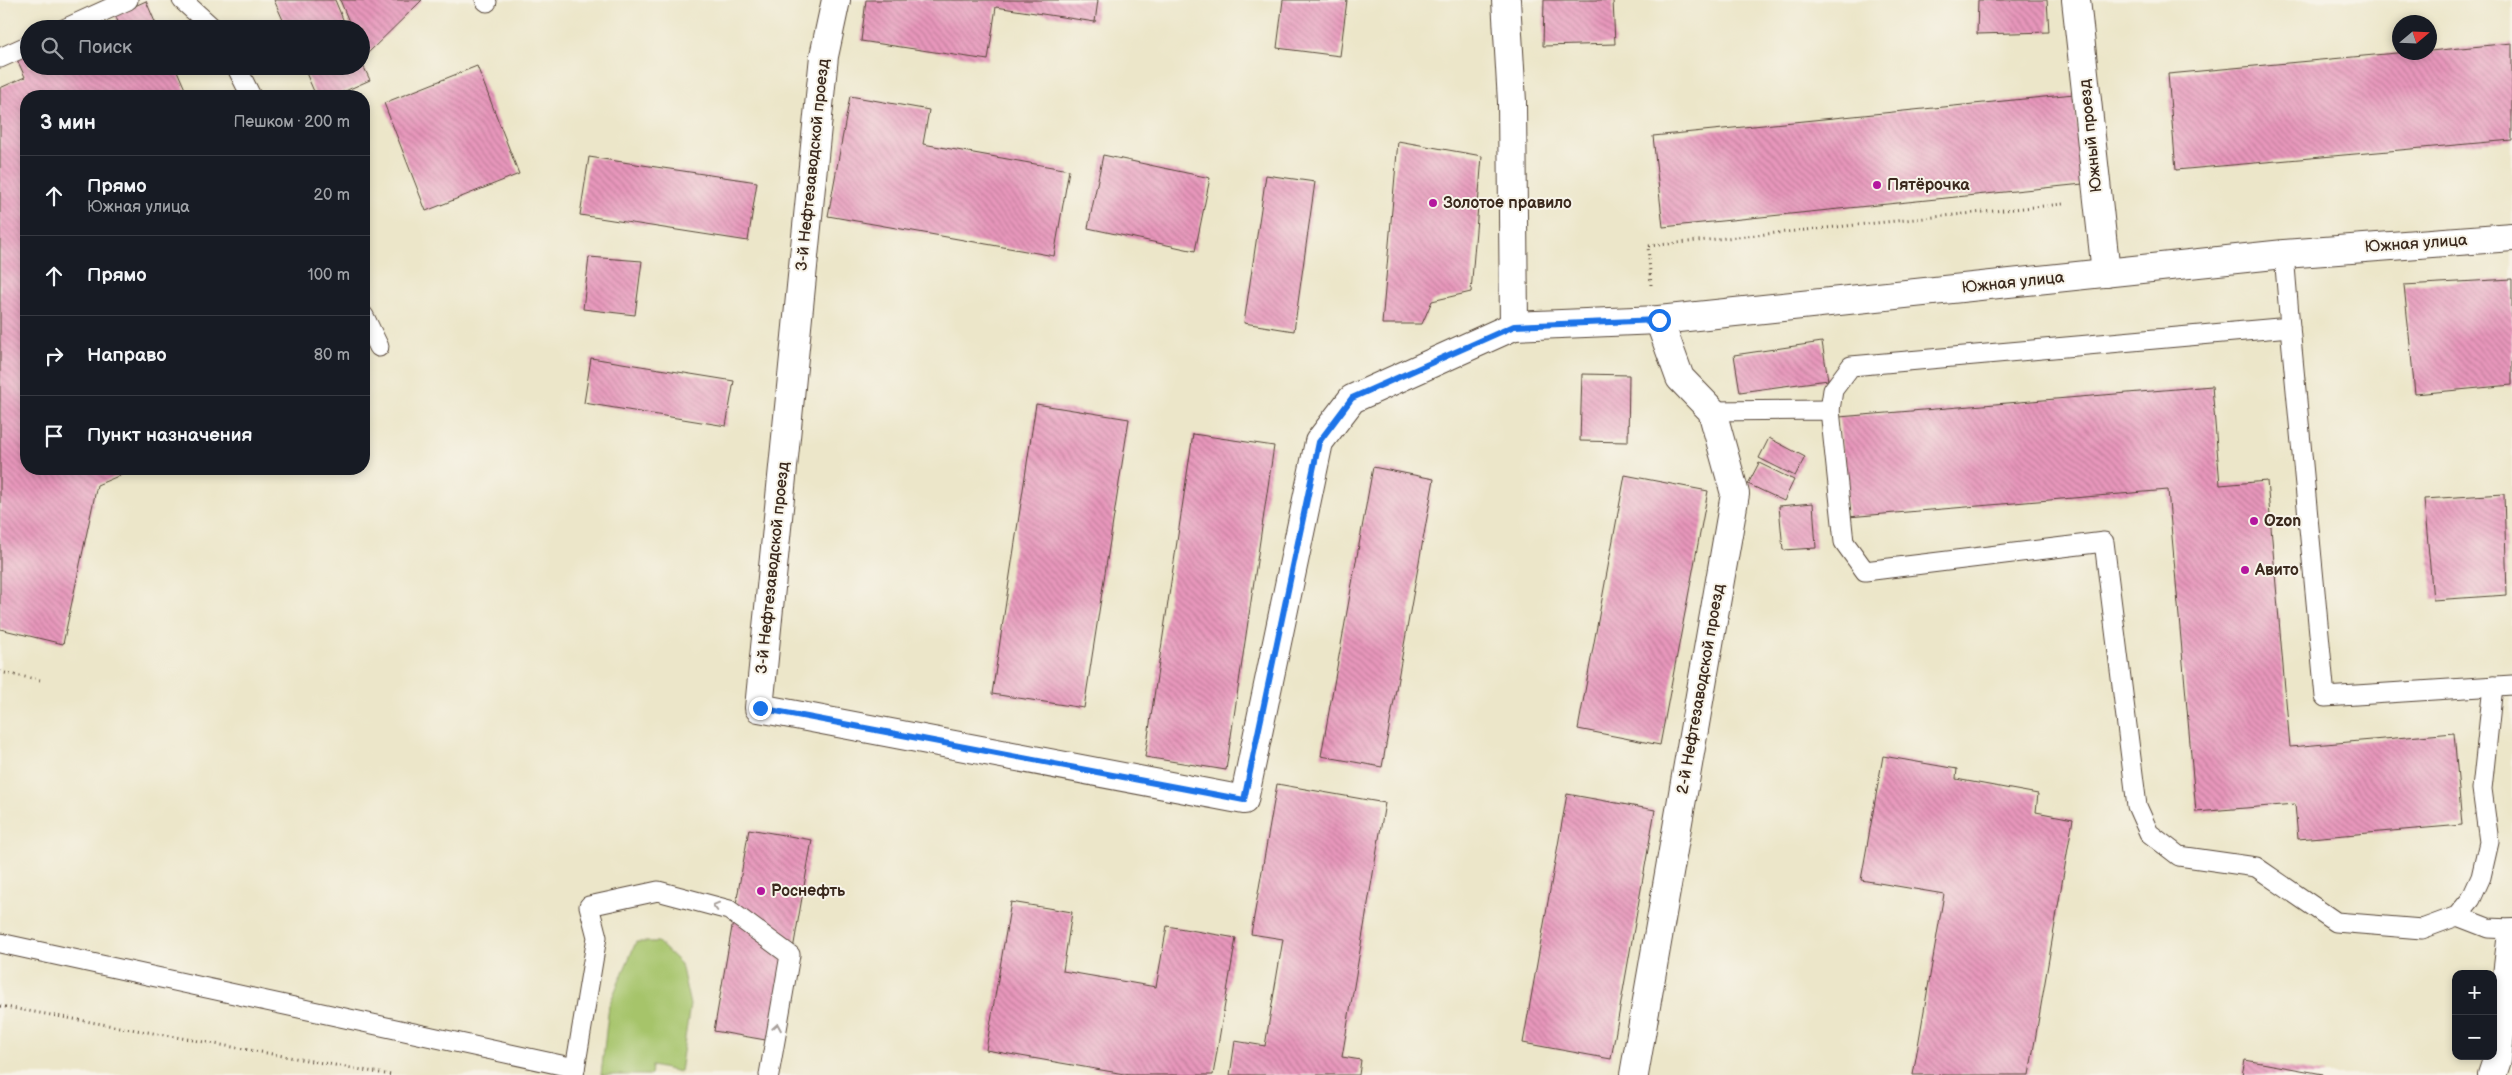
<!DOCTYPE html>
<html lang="ru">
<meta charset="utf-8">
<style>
body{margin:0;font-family:"Balsamiq Sans",sans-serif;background:#242831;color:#f1f3f6}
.controls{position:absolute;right:15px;bottom:15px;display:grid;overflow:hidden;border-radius:10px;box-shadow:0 2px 8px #0003}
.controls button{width:45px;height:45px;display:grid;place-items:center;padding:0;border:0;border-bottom:1px solid #363941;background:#171b24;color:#f1f3f6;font:25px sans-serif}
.compass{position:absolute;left:2392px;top:15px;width:45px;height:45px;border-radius:50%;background:#171b24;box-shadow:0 2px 8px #0003;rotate:71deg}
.stop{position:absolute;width:15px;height:15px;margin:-11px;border:4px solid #1a73e8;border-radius:50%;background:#fff}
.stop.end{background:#1a73e8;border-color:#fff;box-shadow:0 1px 5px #0008}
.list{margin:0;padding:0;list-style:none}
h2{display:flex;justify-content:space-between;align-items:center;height:65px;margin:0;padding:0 20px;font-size:21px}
h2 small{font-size:16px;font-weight:400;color:#9ea1a6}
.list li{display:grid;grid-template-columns:32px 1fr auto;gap:15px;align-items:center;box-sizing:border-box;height:80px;padding:0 20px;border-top:1px solid #363941}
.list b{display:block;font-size:19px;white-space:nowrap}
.list p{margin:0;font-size:16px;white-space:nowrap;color:#9ea1a6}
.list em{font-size:16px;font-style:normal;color:#9ea1a6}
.icon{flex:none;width:28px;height:28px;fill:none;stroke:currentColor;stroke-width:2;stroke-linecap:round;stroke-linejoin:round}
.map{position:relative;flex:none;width:2512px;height:1075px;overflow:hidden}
.search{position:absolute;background:#171b24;box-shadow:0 2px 8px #0003;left:20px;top:20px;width:350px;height:55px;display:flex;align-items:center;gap:12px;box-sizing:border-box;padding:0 18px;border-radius:28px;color:#9ea1a6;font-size:19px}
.panel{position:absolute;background:#171b24;box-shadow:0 2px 8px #0003;left:20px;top:90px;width:350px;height:385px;border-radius:20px}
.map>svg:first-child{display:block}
.green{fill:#a6c46b;stroke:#707744}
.building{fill:url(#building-back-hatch)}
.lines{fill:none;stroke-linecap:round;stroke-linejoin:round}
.service-casing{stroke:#564638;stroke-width:21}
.minor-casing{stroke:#564638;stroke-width:30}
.path{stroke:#564638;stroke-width:3;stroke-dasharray:1 4;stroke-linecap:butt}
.service{stroke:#fff;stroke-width:19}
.minor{stroke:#fff;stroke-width:28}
.oneway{stroke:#a79f9a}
.route{stroke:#1a73e8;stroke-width:6}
.poi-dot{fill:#b5179e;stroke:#f7f3e8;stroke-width:2}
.labels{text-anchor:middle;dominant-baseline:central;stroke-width:4;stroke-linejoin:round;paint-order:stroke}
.street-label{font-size:16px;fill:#3b2a1e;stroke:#f7f3e8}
.poi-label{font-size:16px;font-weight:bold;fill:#3b2a1e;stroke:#f7f3e8;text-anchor:start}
</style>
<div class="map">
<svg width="2512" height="1075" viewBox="0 0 2512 1075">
<defs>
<pattern id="building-back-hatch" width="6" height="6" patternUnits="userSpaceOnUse" patternTransform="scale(1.25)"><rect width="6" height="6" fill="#e897bc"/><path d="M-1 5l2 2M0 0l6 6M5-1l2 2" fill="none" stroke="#bd7b98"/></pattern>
</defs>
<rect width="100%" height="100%" fill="#f7f3e8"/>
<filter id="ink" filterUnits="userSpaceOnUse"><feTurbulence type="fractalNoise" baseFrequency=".02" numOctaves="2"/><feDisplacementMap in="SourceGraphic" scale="10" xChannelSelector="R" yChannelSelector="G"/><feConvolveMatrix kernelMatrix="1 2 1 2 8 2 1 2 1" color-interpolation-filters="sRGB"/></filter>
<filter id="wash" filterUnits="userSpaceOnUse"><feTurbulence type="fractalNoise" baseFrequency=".0096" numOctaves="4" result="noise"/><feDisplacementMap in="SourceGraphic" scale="20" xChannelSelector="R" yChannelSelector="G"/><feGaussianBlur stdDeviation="1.12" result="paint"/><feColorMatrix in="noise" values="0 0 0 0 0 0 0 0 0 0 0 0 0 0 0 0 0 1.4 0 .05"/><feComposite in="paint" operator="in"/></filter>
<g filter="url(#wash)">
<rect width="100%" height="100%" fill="#ece6c9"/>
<path class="green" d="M636,942H658L681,964L690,1005L680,1072L652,1066L651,1075H601L609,1005Z"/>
<g id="blocks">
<g class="building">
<path d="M274,0H335L347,29H287Z"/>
<path d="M340,0H422L364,57L361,51V29H352Z"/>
<path d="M866,0H1098L1095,22L996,7L988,60L861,41Z"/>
<path d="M1283,0H1347L1340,56L1277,48Z"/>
<path d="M1544,0H1613L1615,44L1543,46Z"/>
<path d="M1978,0H2047L2049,32L1977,34Z"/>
<path d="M146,1L158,29H121L115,15Z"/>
<path d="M29,35V66H175L188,96H26V469H135L97,485L63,644L0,629V88L25,77L10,44Z"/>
<path d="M2512,43V140L2176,170L2168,74L2407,52H2430V51Z"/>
<path d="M361,61L370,80L334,96H316L303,66H361Z"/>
<path d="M477,66L519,174L426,211L384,103Z"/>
<path d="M2074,94L2083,184L1663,227L1653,136Z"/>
<path d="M850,96L929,110L923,144L1069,170L1054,256L828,216Z"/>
<path d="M1398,141L1482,156L1471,292L1432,301L1422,324H1382Z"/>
<path d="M1103,155L1210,178L1195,251L1088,228Z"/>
<path d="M589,157L757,182L748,241L580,215Z"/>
<path d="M1266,175L1315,182L1294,331L1244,323Z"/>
<path d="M589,257L642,261L635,315L583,309Z"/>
<path d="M2512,279V385L2415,394L2404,285Z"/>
<path d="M1822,342L1828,380L1740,392L1734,355Z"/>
<path d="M591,358L734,381L726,426L584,403Z"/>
<path d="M1582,374L1629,375L1628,442L1580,441Z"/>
<path d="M2212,386L2220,485L2267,481L2290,747L2454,733L2462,825L2298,839L2295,804L2196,812L2168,490L1848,517L1839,417Z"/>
<path d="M1036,404L1129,419L1084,708L992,694Z"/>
<path d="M1193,434L1274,446L1226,770L1145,757Z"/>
<path d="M1769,438L1805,457L1795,476L1759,458Z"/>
<path d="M1759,463L1794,480L1784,501L1748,484Z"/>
<path d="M1373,467L1434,479L1382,767L1321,756Z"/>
<path d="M1625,475L1708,491L1660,745L1578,729Z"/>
<path d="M2504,494L2507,595L2433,600L2424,499Z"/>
<path d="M1813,503L1816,548L1783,550L1779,506Z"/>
<path d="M1883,756L1957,769L1956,779L2038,794L2036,812L2073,819L2029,1075H1913L1944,894L1861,880Z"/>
<path d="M1277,784L1385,803L1342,1057L1361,1060L1359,1075H1230L1235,1041L1265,1046L1283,939L1251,934Z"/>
<path d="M1567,794L1655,810L1611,1059L1523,1043Z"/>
<path d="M749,829L812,840L777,1042L714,1031Z"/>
<path d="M1011,902L1072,912L1063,971L1156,987L1167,926L1236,938L1213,1075H1130L986,1050Z"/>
<path d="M2245,1060L2323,1074V1075H2242Z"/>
</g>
</g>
</g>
<g filter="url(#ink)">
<use href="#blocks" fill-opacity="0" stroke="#564638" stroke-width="1"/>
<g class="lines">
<defs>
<g id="service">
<path d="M182,0L214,29"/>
<path d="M485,0L487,2"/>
<path d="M64,29L128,0"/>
<path d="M0,58L29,45"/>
<path d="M236,66L251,96"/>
<path d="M364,316L379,347"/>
<path d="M2290,327L2325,697L2512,685"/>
<path d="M1830,410L1833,390L1851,366L2290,327L2284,254"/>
<path d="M1712,411L1830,410L1844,542L1865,571L2104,542L2137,806L2149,833L2179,856L2256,867L2336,922L2422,929L2457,916L2471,899L2481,877L2489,842L2482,789L2493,686"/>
<path d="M2457,916L2488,928L2512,929"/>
<path d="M0,943L575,1068"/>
<path d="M574,1075L597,937L589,906L658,891L729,910L790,955L769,1075"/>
</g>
<g id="minor">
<path d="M836,0L824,56L759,708L1244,800L1319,442L1352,399L1514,326L1659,320L2284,254L2512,237"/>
<path d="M1506,0L1512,102L1514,326"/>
<path d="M2076,0L2106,273"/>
<path d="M1634,1075L1735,494L1712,411L1680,378L1659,320"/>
<path d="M2492,1075L2497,1060L2512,933"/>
</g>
</defs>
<use href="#service" class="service-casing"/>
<use href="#minor" class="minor-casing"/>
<g class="path">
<path d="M1651,285L1648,246L2063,204"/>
<path d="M0,672L40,680"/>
<path d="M0,1006L391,1075"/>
</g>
<use href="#service" class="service"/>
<use href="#minor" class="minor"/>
</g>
<defs><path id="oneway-chevron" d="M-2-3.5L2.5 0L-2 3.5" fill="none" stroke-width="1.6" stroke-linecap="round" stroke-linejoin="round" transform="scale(1.25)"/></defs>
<g class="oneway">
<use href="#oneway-chevron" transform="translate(716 906) rotate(-165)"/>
<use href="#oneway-chevron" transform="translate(777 1027) rotate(-80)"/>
</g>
</g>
<g class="lines" filter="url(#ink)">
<path class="route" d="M760,708L1244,800L1319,442L1352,398L1514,326L1659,320"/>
</g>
<g class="poi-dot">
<circle cx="1877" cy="185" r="5"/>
<circle cx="1433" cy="203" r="5"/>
<circle cx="2254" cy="521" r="5"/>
<circle cx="2245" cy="570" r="5"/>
<circle cx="761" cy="891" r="5"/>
</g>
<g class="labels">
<g class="street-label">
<text transform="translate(2091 136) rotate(-96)">Южный проезд</text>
<text transform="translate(813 165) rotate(-84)">3-й Нефтезаводской проезд</text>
<text transform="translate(2416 244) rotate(-4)">Южная улица</text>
<text transform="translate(2013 283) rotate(-6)">Южная улица</text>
<text transform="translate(773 568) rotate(-84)">3-й Нефтезаводской проезд</text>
<text transform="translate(1701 689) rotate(-80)">2-й Нефтезаводской проезд</text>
</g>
<g class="poi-label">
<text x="1887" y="185">Пятёрочка</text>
<text x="1443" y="203">Золотое правило</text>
<text x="2264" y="521">Ozon</text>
<text x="2255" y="570">Авито</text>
<text x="771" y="891">Роснефть</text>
</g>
</g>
</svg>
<div class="controls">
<button>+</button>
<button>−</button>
</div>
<svg class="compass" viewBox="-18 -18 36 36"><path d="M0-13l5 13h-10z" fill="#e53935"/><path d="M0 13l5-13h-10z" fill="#9ea1a6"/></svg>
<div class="stop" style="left:1659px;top:320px"></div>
<div class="stop end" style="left:760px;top:708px"></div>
<div class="search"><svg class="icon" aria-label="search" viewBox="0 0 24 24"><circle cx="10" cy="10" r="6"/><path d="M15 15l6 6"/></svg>Поиск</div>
<section class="panel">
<h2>3 мин<small>Пешком · 200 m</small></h2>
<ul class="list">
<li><svg class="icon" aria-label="ahead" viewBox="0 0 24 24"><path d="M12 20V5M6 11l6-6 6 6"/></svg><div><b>Прямо</b><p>Южная улица</p></div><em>20 m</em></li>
<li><svg class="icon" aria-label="ahead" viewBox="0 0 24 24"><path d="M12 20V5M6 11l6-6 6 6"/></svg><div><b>Прямо</b></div><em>100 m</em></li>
<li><svg class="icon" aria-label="right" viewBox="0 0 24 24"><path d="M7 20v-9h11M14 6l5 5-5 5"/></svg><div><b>Направо</b></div><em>80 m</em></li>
<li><svg class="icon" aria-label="arrive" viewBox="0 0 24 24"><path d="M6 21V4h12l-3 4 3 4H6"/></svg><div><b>Пункт назначения</b></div></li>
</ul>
</section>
</div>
